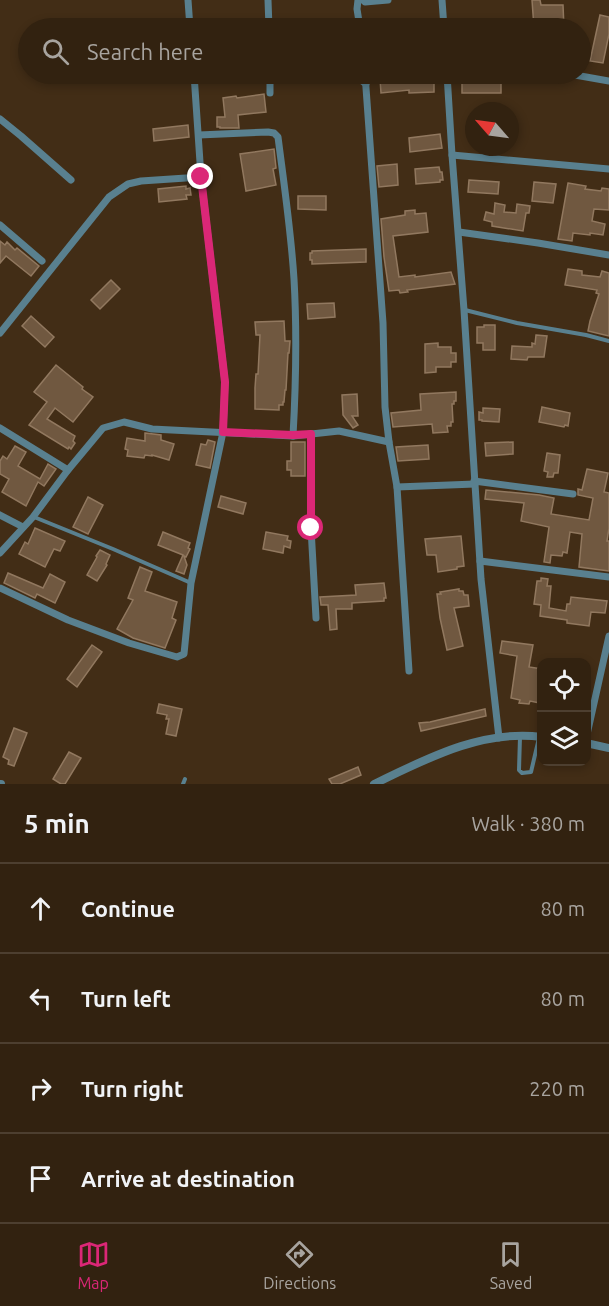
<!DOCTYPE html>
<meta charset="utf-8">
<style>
body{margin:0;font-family:Ubuntu,sans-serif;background:#3d2f1e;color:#f1f3f6}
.controls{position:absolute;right:18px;bottom:18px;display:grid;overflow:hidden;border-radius:12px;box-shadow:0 3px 9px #0003}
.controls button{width:54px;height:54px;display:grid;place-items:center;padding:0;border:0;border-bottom:2px solid #4d3f30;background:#322210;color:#f1f3f6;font:30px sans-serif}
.compass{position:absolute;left:465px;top:102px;width:54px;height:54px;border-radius:50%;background:#322210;box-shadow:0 3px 9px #0003;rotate:298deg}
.stop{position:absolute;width:18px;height:18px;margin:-14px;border:4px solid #db2777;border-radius:50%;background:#fff}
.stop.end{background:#db2777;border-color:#fff;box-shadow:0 2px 6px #0008}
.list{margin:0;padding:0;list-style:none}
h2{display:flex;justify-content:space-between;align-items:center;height:78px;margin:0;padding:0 24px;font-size:26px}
h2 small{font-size:20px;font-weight:400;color:#a8a49f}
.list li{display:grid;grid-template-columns:39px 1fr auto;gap:18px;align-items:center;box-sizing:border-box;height:90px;padding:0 24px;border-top:2px solid #4d3f30}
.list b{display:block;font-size:22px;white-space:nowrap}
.list em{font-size:20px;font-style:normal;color:#a8a49f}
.icon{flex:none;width:33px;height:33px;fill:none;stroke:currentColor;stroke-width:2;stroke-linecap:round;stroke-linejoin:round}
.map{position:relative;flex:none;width:609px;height:784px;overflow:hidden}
.search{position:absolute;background:#322210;box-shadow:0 3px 9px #0003;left:18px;right:18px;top:18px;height:66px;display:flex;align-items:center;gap:15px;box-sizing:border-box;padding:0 21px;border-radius:33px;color:#a8a49f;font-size:22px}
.sheet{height:438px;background:#322210}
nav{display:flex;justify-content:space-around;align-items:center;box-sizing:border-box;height:84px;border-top:2px solid #4d3f30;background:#322210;font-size:16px;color:#a8a49f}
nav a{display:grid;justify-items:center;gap:3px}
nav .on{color:#db2777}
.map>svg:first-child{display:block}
.building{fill:#705840;stroke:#91785f;stroke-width:1.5}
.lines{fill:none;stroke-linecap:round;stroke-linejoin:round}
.service{stroke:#59808f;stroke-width:4}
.minor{stroke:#59808f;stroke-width:7}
.tertiary{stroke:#59808f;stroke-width:8}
.route{stroke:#db2777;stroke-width:8}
</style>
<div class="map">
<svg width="609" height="784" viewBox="0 0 609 784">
<rect width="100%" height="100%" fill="#422d16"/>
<g class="building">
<path d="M532,0H540L541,5H563L564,28H534Z"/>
<path d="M600,15L609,17V34L603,63L590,61Z"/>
<path d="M403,77V80L434,79V92L409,93V90L381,93L380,79Z"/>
<path d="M462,80L501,81V93H462Z"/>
<path d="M264,94L266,112L238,115L239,128H220V127H217V117H225L223,98L236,96L237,98Z"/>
<path d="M188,125L189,137L154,141L153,129Z"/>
<path d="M440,134L442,148L410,152L409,138Z"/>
<path d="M274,149L276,168L273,169L276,185L246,191L240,154Z"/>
<path d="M397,164L398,185L379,187L377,166Z"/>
<path d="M439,167L440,172H442L443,180H440V182L416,184L415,169Z"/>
<path d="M469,180L499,182L498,194L468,192Z"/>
<path d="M534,182L556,184L553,203L532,201Z"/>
<path d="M568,183L586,186L585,189L601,191L602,188L609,189V210L594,209L592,221L605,224L603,235L590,233V235L573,233L572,241L558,239Z"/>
<path d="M186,186V189L190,188L191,195H186L187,199L159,202L158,189Z"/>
<path d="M298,196H326V210L298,209Z"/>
<path d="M495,203L505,205L504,212L516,213L517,204L530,206L529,213H526L523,231L492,226V222L484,220L486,212L494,214Z"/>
<path d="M415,210V214L426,213L428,232L393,236L399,277L415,275V277L451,272L455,284L407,290L408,292L400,293L399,290L389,291L384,257L381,219L405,215V211Z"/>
<path d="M0,241L5,245L7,242L15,250L17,248L39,266L31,276L6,256L0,263Z"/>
<path d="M366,249V262L312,264V260H310V253H312V251Z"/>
<path d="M568,269L582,271V275L600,277L602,271L609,273V336L588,331L590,321L599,294L596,293L597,290L565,285Z"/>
<path d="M111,280L120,289L100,309L91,300Z"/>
<path d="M334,303L335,317L308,319L307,304Z"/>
<path d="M31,316L54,337L45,347L22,326Z"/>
<path d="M284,321L285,341H290L289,353H288L286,390H285L284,402H283V405H279V410L255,409V388L256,374H258L260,335H256L255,322Z"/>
<path d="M484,325H495V350H483V343H477V327H484Z"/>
<path d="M536,335L547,336L544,357H528L527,360L511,359L512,346L532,347V343L535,344Z"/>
<path d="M438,343V347H451V353H456V362H451V367H436V372L425,373V344Z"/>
<path d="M56,365L83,387L82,389L93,397L73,422L55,408L47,419L75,436L73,441L75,443L71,449L69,447L68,449L29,425L47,402L34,392Z"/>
<path d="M456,392V401H454V404H452L453,422H451V426H447L448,432L433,433L432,424L393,427L391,413L421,410L420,394Z"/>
<path d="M357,394L358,416H352L358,425L353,428L343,415L342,395Z"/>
<path d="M542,407L570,413L568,426L565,425L564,427L539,422Z"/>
<path d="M483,408L500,409L499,422L482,421V420H479V412L483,413Z"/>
<path d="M145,433L161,435V440L174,444L169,460L152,455V456L145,455L144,458L127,456L128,450L125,449L127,438L145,441Z"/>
<path d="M208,440L215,442L210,468L196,465L201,444L206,445Z"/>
<path d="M291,442H305V476H291V470H287V461H291Z"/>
<path d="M513,442V454L486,456L485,443Z"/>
<path d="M428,445L429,459L398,461L396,447Z"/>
<path d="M15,446L26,452L18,466L40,479L48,464L56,469L44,486L38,482L26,506L2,492L9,479L0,474V461L3,456L7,459Z"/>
<path d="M547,453L560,455L558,473H554L553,477H547L548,472L544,471Z"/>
<path d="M587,469L608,473L604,492L609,493V528L607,541H609V571L579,567L582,534L570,532L567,553L563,552L562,556L551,555L550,563L544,562L549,527L521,521L524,503L485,499L486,490L539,495L554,498L551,514L589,520L593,498L578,495V489L582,490Z"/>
<path d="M221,496L246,503L243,514L218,507Z"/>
<path d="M88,497L103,505L88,534L73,527Z"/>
<path d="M35,528L65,541L60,551L54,549L45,567L19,554L25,542L28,544Z"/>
<path d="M163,532L190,543L188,548L190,549L186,557L184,556L187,565L184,574L176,571L183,555L158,545Z"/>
<path d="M266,532L288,536L287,540L291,541L290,548L284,546L283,553L263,549Z"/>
<path d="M461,536L464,566L457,567V569L438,572L436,555H427L425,539Z"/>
<path d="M100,550L110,555L106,564L107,565L97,581L87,575L97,557L96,556Z"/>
<path d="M140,567L152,572L145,591L177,602L172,618L176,620L165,648L133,638L117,629L133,600L128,598Z"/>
<path d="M8,573L43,588L50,574L65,582L55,603L37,594L35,598L4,583Z"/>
<path d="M541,578L548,579L547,586H551L549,608L566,611L567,604H570L571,597L607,601L605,613L591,612L589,626L567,623V620L540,616L541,605L534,604L537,581H541Z"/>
<path d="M384,583L386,598H384V601L352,603V609H336L337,629L330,630L328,605H321L320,597L356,595L355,585Z"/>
<path d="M459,589V591H463L464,595H468L469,606L454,608L463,646L447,650L440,618L437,594H441L440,592Z"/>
<path d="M502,641L533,645L529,667L542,669L540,703L530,701L529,704L519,703L520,700L511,698L517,656L500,653Z"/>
<path d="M92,645L102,652L77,687L67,679Z"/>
<path d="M159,704L182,709L176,736L166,734L169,719H166L167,715L157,713Z"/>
<path d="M485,709L486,716L421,731L419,723L430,722Z"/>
<path d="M14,728L27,733L14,766L8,764L9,760L3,757Z"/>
<path d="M69,752L81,758L65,784H61L53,779Z"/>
<path d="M358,767L361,775L340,784H332L329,779Z"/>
</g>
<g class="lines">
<g class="service">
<path d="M465,310L517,323L586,335L609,341"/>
<path d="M34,517L113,549L191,583"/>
<path d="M520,737L519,770L522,773L531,772L539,738"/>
<path d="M183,784L185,779"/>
</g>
<g class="minor">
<path d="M188,0L190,28"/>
<path d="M268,0L269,28"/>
<path d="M358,0L357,9L360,28"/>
<path d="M363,0L365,2L388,0"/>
<path d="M442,0L444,28"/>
<path d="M270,74V93"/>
<path d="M353,74L366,84"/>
<path d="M365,74L383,323L385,407L389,442L397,487L409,671"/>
<path d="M447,74L452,155L464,310L481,579L499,738"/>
<path d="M552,74L575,75L609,81"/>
<path d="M0,119L21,136L71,180"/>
<path d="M199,135L268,132L274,133L278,137C284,184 291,231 294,279C297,331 296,383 293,436"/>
<path d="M452,155L609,169"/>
<path d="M0,225L42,261"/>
<path d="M459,232L538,243L609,255"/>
<path d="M0,333L109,197L128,184L141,181L201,177"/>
<path d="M0,428L68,470"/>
<path d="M311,434V528L316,618"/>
<path d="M474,481L573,494"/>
<path d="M397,487L475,484"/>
<path d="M0,515L23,527"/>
<path d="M0,553L33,517L68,470L103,428L124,422L152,429L293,436L339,431L389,442"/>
<path d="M480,561L609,577"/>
<path d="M0,588L68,620L129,643L177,657L184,654L191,583L223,432L225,382L201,177L194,74"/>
<path d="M586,739L609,636"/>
</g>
<g class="tertiary">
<path d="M586,743L609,748"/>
<path d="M0,784H1"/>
<path d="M374,784C426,759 482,729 542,737"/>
</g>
</g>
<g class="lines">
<path class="route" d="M201,177L225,382L223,432L293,435L311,434V528"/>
</g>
</svg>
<div class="controls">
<button><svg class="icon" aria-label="locate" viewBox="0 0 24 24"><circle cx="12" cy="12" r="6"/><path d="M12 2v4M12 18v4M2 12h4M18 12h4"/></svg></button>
<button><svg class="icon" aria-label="layers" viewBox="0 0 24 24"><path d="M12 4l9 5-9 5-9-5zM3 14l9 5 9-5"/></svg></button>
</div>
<svg class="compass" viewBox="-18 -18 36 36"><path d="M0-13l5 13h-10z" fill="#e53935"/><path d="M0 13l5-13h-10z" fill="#a8a49f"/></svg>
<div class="stop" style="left:311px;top:528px"></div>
<div class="stop end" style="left:201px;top:177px"></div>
<div class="search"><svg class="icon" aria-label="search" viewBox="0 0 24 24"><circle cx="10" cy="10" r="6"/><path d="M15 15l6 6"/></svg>Search here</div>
</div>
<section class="sheet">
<h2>5 min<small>Walk · 380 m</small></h2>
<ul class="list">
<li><svg class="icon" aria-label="ahead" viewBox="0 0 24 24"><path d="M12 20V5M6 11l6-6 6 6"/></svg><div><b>Continue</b></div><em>80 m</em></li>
<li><svg class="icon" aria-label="left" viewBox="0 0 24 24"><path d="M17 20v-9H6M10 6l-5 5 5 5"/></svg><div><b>Turn left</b></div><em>80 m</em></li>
<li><svg class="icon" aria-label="right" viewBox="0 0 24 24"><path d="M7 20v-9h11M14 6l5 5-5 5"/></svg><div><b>Turn right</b></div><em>220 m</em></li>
<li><svg class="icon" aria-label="arrive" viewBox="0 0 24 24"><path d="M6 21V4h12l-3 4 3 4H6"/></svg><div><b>Arrive at destination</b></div></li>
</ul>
</section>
<nav>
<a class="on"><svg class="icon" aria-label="map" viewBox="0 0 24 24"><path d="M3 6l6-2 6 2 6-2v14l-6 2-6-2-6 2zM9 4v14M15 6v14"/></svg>Map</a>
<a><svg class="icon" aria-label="directions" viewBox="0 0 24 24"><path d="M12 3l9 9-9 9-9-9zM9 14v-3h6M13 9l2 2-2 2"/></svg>Directions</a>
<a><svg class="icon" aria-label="saved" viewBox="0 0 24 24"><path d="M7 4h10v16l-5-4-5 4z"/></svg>Saved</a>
</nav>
